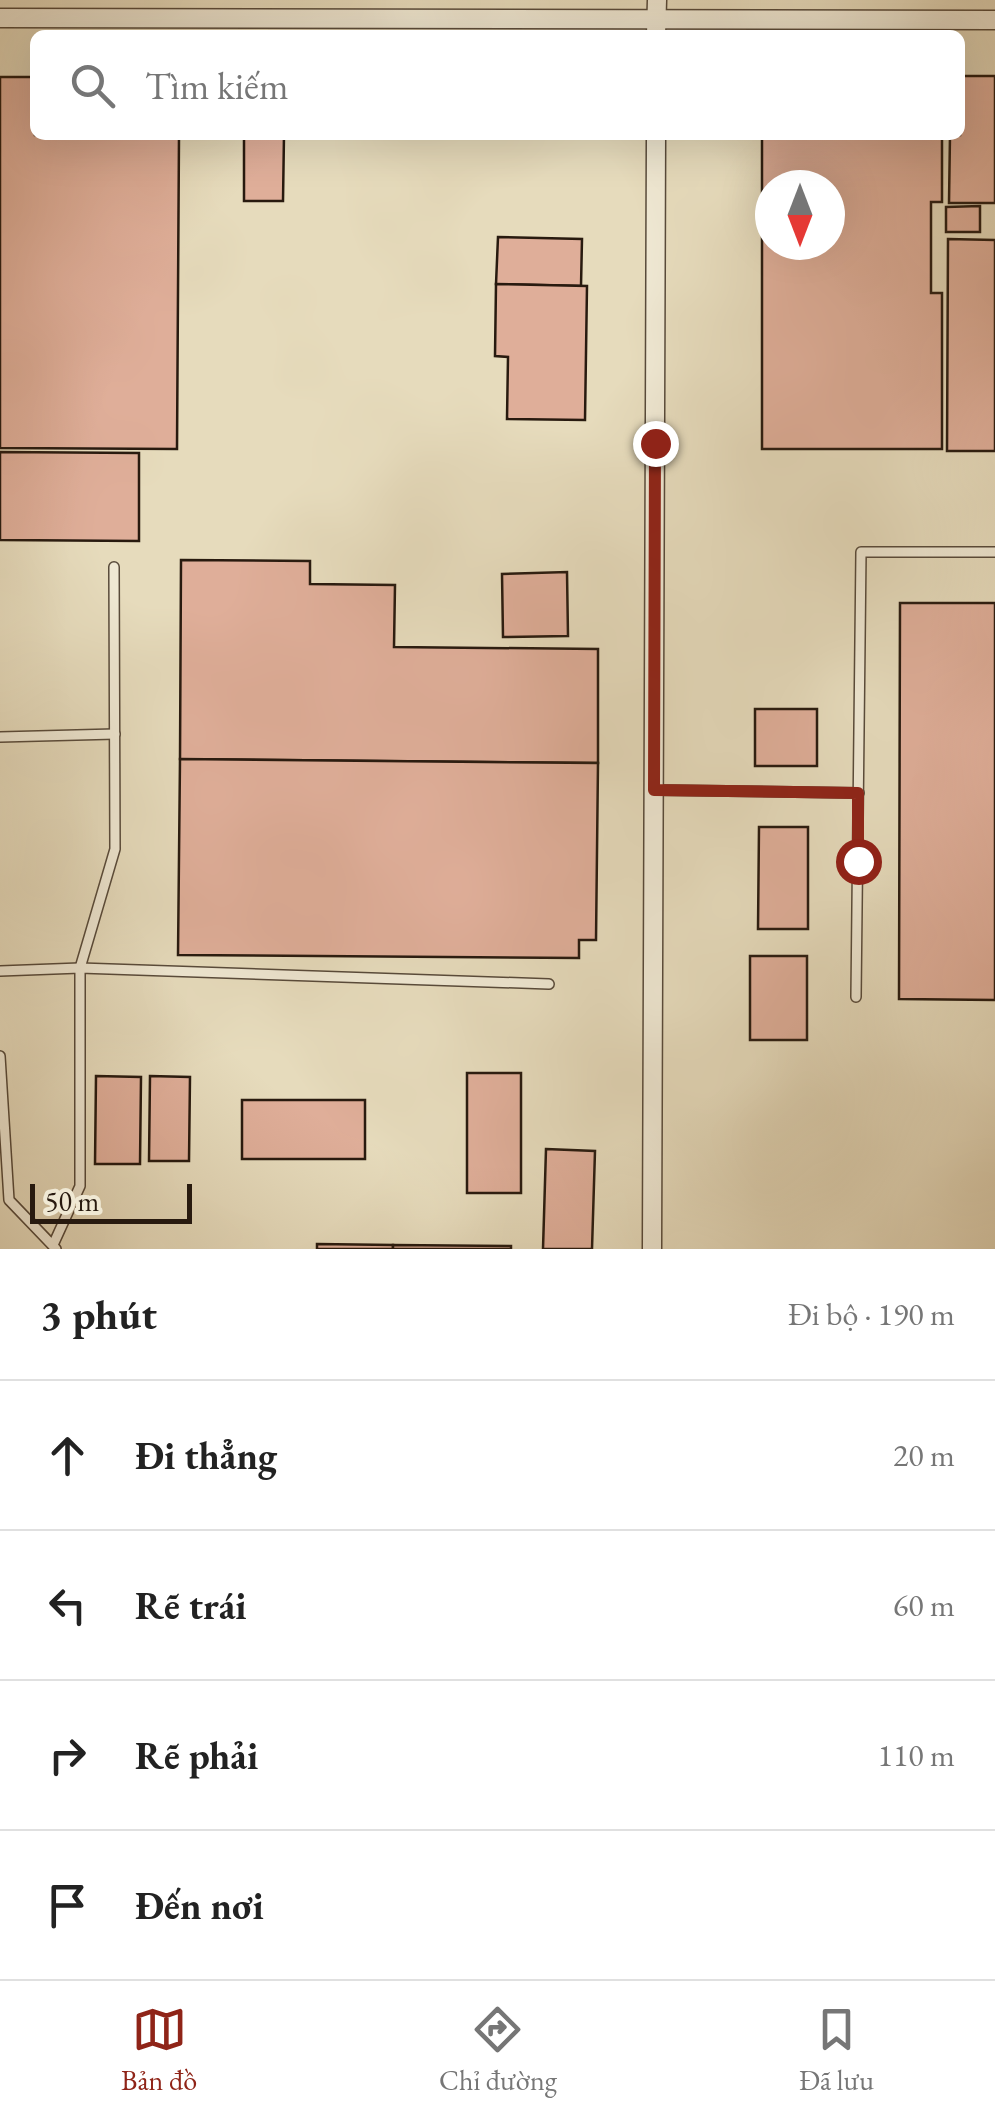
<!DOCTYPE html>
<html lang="vi">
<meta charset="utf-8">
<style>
body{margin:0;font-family:"EB Garamond",serif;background:#f6f6f6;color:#222}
.compass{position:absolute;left:755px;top:170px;width:90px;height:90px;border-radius:50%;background:#fff;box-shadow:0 10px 40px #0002;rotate:180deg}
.scale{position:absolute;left:30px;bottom:25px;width:162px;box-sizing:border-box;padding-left:10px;border:5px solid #281a0f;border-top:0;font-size:28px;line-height:35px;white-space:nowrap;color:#281a0f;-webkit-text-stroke:8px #efe8d3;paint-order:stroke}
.stop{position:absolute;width:30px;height:30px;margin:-22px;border:8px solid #8f2418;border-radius:50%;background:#fff}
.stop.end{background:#8f2418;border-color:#fff;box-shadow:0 2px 10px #0008}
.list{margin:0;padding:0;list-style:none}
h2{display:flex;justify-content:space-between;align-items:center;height:130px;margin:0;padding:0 40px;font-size:42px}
h2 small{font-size:32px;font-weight:400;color:#767676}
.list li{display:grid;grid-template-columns:65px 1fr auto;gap:30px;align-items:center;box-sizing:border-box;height:150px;padding:0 40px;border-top:2px solid #e0e0e0}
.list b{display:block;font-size:38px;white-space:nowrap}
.list em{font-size:32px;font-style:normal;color:#767676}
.icon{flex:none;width:55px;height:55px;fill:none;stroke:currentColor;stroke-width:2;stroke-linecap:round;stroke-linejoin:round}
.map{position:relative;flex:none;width:995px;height:1249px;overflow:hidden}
.search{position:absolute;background:#fff;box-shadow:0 10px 40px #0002;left:30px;right:30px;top:30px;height:110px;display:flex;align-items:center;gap:25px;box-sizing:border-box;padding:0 35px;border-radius:15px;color:#767676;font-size:38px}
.sheet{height:730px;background:#fff}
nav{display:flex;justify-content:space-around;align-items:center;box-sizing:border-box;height:140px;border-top:2px solid #e0e0e0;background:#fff;font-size:28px;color:#767676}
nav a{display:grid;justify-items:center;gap:5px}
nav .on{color:#8f2418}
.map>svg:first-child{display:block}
.building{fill:#dfae99;stroke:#281a0f;stroke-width:2.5;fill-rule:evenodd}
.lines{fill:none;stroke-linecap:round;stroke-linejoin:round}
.service-casing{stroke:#584a3a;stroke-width:12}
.minor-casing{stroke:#584a3a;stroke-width:21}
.service{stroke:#efe8d3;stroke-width:9}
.minor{stroke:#efe8d3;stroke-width:18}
.route{stroke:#8f2418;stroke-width:12}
</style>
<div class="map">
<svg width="995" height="1249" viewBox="0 0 995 1249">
<rect width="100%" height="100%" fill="#e6dbbc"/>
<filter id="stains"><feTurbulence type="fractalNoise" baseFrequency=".002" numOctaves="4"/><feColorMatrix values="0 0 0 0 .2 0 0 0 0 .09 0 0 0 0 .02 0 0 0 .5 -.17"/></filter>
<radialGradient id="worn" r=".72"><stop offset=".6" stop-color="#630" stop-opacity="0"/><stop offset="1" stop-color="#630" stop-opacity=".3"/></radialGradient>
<g class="building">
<path d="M960,76H995V203H949L950,135H960Z"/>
<path d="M0,77H35V135H179L177,449L0,448Z"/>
<path d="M244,135H284L283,201H244Z"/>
<path d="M762,135H942V202H931V293H942V449H762ZM770,185H830V245H770Z"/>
<path d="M980,206V232H946V207Z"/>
<path d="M498,237L582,239L581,286L496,284Z"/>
<path d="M948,239L995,240V451H947Z"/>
<path d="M496,284L587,286L585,420L507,419L508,357L495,356Z"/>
<path d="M0,452L139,453V541L0,540Z"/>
<path d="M181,560L310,561V584L395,585L394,647L598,649V763L180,759Z"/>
<path d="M567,572L568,636L503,637L502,574Z"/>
<path d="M900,603H995V1000L899,999Z"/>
<rect x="755" y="709" width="62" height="57"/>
<path d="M180,759L598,763L596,940H579V958L178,955Z"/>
<path d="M759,827H808V929H758Z"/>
<rect x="750" y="956" width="57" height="84"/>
<rect x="467" y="1073" width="54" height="120"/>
<path d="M96,1076L141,1077L140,1164H95Z"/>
<path d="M150,1076L190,1077L189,1161H149Z"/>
<rect x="242" y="1100" width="123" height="59"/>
<path d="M546,1149L595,1151L592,1249H543Z"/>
<path d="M317,1244L393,1245V1249H317Z"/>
<path d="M393,1245L511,1246V1249H393Z"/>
</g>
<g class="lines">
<defs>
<g id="service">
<path d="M0,737L115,734"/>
<path d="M653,790L859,793"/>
<path d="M0,971L80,968L549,984"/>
<path d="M856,997L861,552H995"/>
<path d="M0,1056L9,1200L56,1249"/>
<path d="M53,1245L80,1186V968L115,849L114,567"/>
</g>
<g id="minor">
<path d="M0,18L995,20"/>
<path d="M656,35L657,0"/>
<path d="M652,1249L656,135"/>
</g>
</defs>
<use href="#service" class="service-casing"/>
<use href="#minor" class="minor-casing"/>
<use href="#service" class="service"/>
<use href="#minor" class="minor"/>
</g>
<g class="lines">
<path class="route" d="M655,443L654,790L858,793V861"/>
</g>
<rect width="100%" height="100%" filter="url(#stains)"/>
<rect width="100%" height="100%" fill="url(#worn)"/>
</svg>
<svg class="compass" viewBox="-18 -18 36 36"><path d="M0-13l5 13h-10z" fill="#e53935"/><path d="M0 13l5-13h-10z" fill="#767676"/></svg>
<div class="scale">50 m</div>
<div class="stop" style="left:858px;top:861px"></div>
<div class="stop end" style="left:655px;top:443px"></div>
<div class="search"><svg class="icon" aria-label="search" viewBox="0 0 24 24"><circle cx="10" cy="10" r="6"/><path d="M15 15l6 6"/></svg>Tìm kiếm</div>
</div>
<section class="sheet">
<h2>3 phút<small>Đi bộ · 190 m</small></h2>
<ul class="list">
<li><svg class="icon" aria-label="ahead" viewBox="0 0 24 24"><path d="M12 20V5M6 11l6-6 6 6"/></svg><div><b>Đi thẳng</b></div><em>20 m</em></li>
<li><svg class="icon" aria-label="left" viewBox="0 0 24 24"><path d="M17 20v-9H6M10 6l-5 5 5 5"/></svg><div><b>Rẽ trái</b></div><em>60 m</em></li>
<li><svg class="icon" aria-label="right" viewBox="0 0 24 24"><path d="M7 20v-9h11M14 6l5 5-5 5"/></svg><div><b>Rẽ phải</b></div><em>110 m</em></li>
<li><svg class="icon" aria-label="arrive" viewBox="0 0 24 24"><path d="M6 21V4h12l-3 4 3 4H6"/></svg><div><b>Đến nơi</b></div></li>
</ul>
</section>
<nav>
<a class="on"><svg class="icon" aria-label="map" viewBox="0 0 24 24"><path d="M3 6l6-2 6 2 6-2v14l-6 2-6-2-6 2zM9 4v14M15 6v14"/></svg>Bản đồ</a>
<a><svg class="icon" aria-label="directions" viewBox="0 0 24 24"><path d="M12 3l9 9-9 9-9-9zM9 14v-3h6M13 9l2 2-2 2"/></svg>Chỉ đường</a>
<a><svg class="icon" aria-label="saved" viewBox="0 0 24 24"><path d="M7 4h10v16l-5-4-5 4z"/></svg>Đã lưu</a>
</nav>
